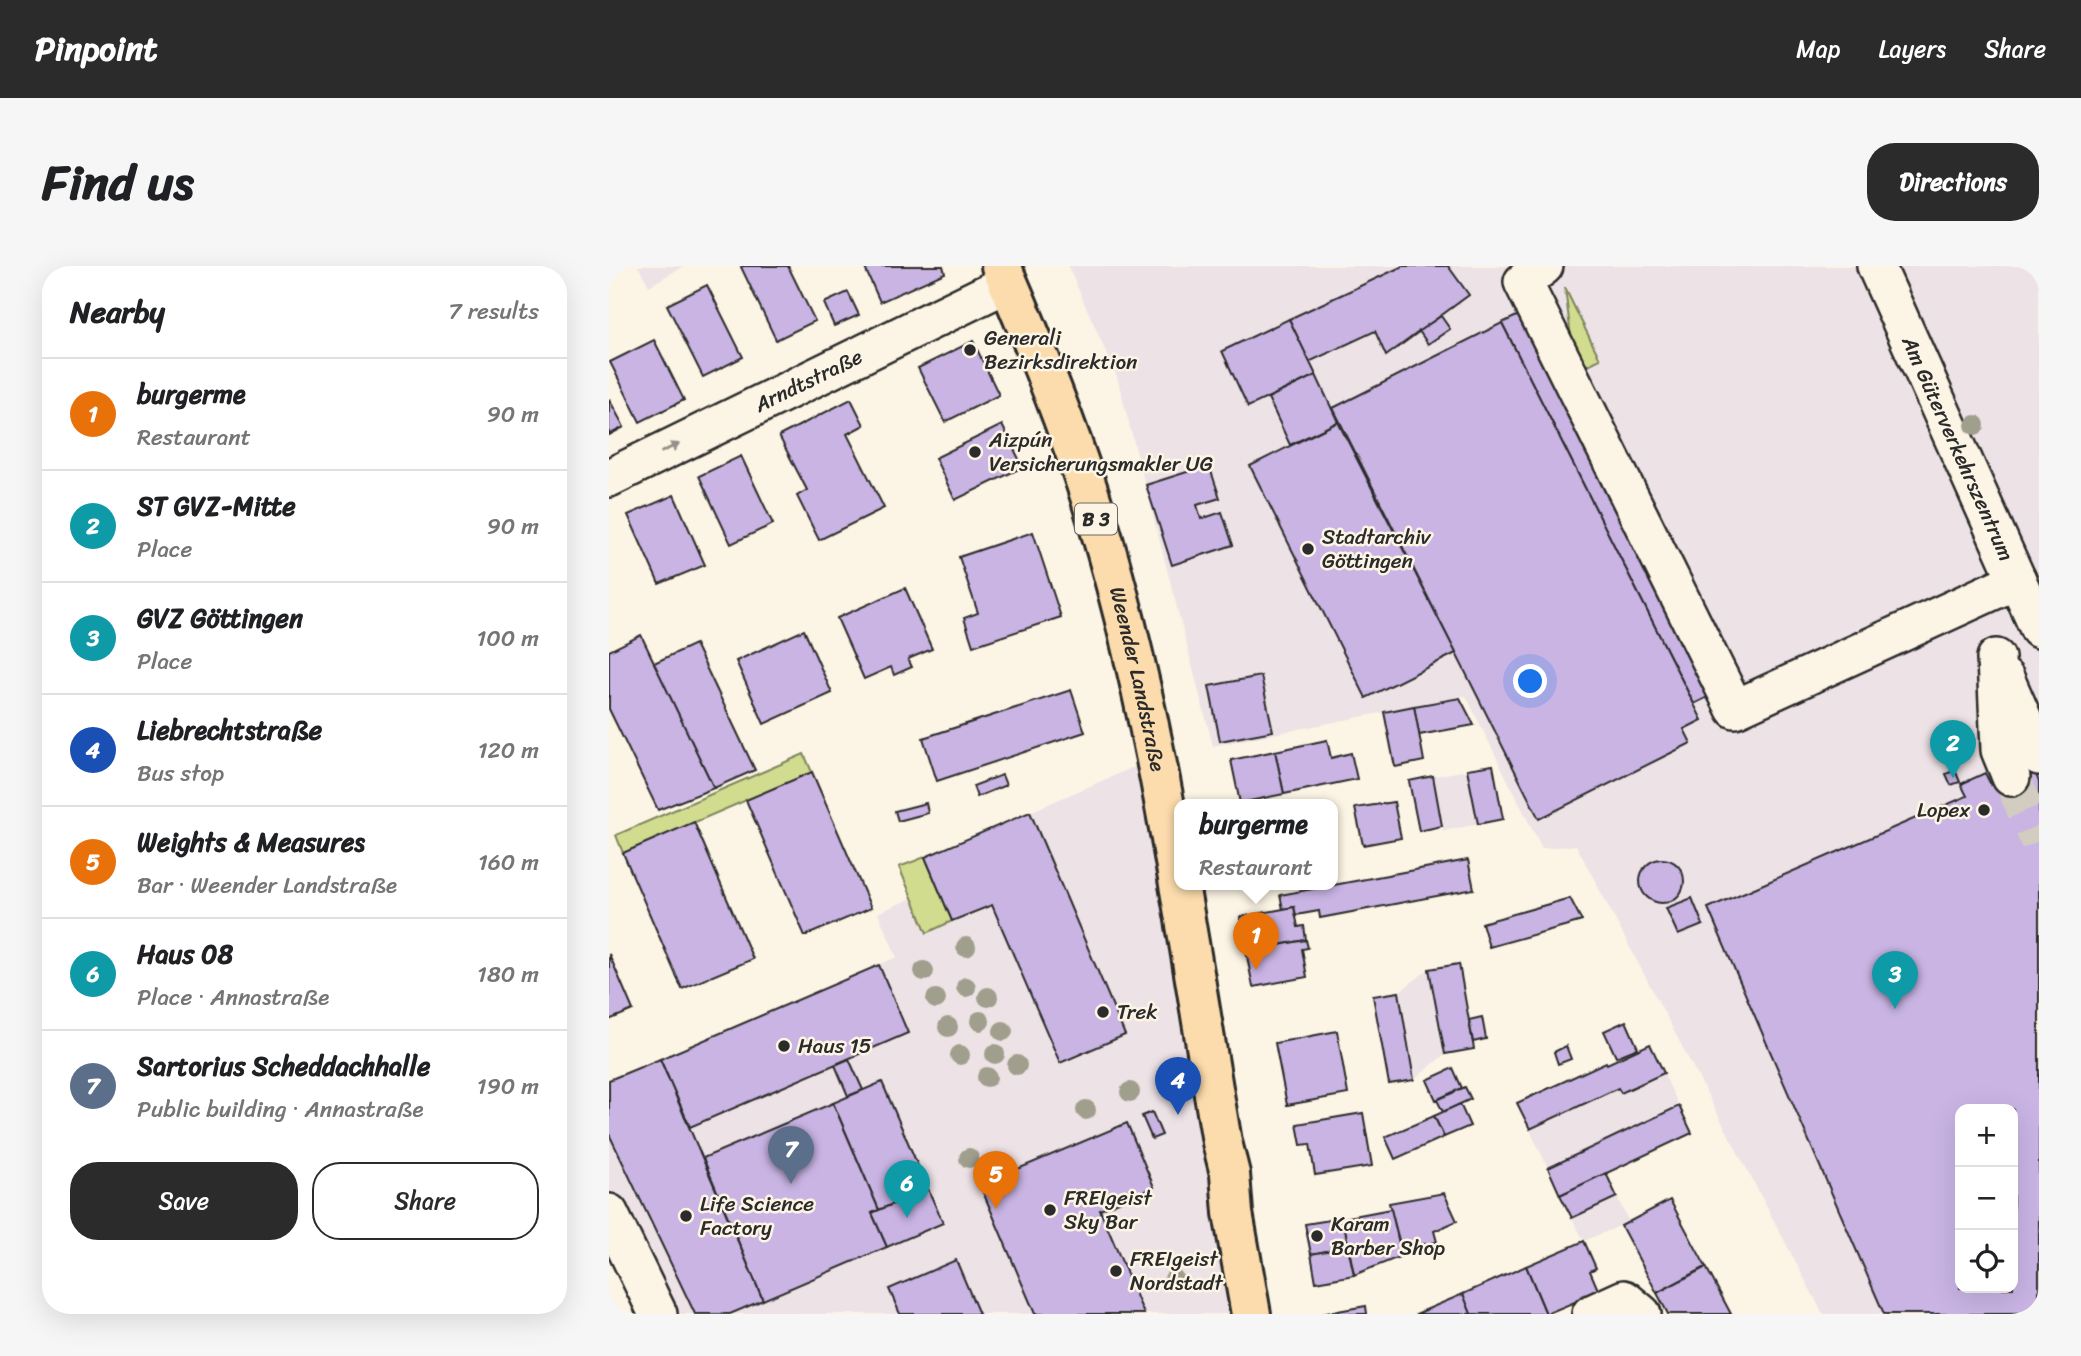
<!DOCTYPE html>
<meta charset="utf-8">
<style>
body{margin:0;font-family:Sriracha,sans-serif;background:#f6f6f6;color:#202124}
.controls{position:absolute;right:21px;bottom:21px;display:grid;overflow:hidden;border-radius:14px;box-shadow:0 7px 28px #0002}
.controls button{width:63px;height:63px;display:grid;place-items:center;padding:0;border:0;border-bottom:2px solid #e0e0e0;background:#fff;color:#202124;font:35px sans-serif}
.you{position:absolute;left:922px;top:416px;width:24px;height:24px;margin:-18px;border:5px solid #fff;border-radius:50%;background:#1a73e8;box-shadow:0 0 0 10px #1a73e833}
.badge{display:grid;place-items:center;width:46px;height:46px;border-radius:50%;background:#2b2b2b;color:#fff;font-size:23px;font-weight:700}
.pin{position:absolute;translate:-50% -58px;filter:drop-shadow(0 2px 4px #0008)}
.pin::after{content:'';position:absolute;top:37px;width:24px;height:21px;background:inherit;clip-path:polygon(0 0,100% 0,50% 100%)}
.popup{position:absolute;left:565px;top:533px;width:164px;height:91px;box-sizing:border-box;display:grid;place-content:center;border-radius:14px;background:#fff;filter:drop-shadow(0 2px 5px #0005);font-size:23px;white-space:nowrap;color:#757577}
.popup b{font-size:26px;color:#202124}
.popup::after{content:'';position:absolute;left:50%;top:100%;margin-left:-14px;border:14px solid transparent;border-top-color:#fff}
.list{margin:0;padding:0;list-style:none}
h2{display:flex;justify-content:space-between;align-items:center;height:91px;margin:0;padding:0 28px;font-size:30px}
h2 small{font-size:23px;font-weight:400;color:#757577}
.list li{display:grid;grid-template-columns:46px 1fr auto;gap:21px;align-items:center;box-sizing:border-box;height:112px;padding:0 28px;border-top:2px solid #e0e0e0}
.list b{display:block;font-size:26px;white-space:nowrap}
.list p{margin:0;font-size:23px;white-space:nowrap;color:#757577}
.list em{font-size:23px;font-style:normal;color:#757577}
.actions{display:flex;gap:14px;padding:21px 28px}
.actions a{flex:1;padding:16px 0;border:2px solid #2b2b2b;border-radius:28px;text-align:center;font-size:24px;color:#2b2b2b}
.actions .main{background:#2b2b2b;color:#fff}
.icon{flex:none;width:38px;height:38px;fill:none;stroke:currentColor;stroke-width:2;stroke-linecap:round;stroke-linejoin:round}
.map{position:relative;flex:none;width:1430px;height:1048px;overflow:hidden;border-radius:28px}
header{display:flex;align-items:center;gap:42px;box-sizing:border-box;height:98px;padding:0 35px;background:#2b2b2b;color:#fff}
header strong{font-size:33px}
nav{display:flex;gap:38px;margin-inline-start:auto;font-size:24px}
.intro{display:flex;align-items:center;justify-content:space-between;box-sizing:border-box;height:168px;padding:0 42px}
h1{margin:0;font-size:49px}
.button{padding:18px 32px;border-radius:28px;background:#2b2b2b;color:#fff;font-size:24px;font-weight:700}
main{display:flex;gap:42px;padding:0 42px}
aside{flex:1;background:#fff;border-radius:28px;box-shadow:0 7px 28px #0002}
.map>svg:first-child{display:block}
.built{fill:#ede2e5;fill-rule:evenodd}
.green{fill:#d1dc8f;stroke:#7e845d;stroke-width:2}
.building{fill:#c9b4e4;stroke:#2b2b2b;stroke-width:2;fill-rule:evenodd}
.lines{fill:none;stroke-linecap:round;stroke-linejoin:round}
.minor-tunnel{stroke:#d2cdc0;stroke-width:37;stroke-dasharray:37 18;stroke-linecap:butt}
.minor-casing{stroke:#2b2b2b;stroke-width:42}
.major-casing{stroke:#2b2b2b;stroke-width:44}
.minor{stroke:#fcf5e5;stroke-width:37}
.major{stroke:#fcdcac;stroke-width:38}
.tree{fill:#a09e8c}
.oneway{fill:#949088}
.poi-dot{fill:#2b2b2b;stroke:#fcf5e5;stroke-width:2.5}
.labels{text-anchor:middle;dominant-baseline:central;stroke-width:5;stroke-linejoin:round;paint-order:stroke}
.shield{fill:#fcf5e5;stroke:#6a6863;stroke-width:2}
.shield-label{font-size:19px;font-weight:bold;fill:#2b2b2b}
.poi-label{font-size:21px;fill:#2b2b2b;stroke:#fcf5e5;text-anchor:start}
.street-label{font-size:21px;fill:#2b2b2b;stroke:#fcf5e5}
</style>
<header>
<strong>Pinpoint</strong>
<nav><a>Map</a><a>Layers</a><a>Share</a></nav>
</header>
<div class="intro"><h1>Find us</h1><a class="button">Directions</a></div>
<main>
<aside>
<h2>Nearby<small>7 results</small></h2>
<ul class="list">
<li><span class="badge" style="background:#e8710a">1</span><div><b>burgerme</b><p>Restaurant</p></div><em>90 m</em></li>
<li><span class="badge" style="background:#0f9aa8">2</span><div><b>ST GVZ-Mitte</b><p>Place</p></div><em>90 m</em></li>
<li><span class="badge" style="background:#0f9aa8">3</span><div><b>GVZ Göttingen</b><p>Place</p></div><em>100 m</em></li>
<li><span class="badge" style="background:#1a4fb4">4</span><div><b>Liebrechtstraße</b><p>Bus stop</p></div><em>120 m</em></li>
<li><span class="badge" style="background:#e8710a">5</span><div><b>Weights &amp; Measures</b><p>Bar · Weender Landstraße</p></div><em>160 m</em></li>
<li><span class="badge" style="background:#0f9aa8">6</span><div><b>Haus 08</b><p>Place · Annastraße</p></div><em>180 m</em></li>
<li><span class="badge" style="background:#5c6f8a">7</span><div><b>Sartorius Scheddachhalle</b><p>Public building · Annastraße</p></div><em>190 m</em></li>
</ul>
<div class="actions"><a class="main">Save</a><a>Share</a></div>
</aside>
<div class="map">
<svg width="1430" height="1048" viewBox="0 0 1430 1048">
<rect width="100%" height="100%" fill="#fcf5e5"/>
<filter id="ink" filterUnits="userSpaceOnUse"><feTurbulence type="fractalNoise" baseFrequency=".0143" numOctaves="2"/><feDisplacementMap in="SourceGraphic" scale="14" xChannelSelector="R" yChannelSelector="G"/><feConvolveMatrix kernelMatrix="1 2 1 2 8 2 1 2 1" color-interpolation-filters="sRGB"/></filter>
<g filter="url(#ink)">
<g class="built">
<path d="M29,0H75L40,20Z"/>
<path d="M459,0H1430V1048H1214L967,579L933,583L857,430L604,480L508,111ZM1351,843H1404V1022H1351Z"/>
<path d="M539,495L635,1048H56L0,932V814L288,691L269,647L303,632L318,666L343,655L316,591Z"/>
<path d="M884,499L894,553L834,565L833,560L810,565L800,515Z"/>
<path d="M820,703L836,788L805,814L790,726Z"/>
<path d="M1041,778L1070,840L939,902L908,837Z"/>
<path d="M1008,931L1020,956L975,975L963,952Z"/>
</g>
<g class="green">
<path d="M956,22L991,93L971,103L963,79Z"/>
<path d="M195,488L203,506L14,587L7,569Z"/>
<path d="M316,591L343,655L318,667L290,601Z"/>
</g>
<g class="building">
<path d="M134,0H179L206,55L167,74L132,1Z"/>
<path d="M255,0H334L336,7L271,36Z"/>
<path d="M794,0H839L860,29L777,90L766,65L700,96L680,53Z"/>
<path d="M98,19L134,91L94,111L58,39Z"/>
<path d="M239,26L250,49L225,60L215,37Z"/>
<path d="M914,47L1105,428L1085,438L893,57Z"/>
<path d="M832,50L841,63L819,78L810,65Z"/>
<path d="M680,53L707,109L639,141L613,85Z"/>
<path d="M893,57L1093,454L1075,463L1082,477L930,553L724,142Z"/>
<path d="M45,74L75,134L31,156L1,96Z"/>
<path d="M364,75L390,129L336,156L309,102Z"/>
<path d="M707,109L729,156L681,179L659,132Z"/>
<path d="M0,133L15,161L0,169Z"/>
<path d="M242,133L255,159L238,168L275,242L210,274L188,230L198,224L170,170Z"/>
<path d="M729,156L847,387L757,432L641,200Z"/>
<path d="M393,159L414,201L346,234L326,192Z"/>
<path d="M132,190L164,258L122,278L90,210Z"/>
<path d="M600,199L611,232L588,239L592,253L613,246L624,279L563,299L537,219Z"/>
<path d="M65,229L96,299L50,318L19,249Z"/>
<path d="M424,266L452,351L364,380L355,352L369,347L350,291Z"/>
<path d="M296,322L323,383L299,393L303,401L285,409L282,401L255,413L228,352Z"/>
<path d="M195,364L223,427L155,458L127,395Z"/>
<path d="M32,369L105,522L49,544L0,443V385Z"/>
<path d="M86,378L146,504L105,522L45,397Z"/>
<path d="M652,410L664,465L611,475L600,420Z"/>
<path d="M462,424L476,466L328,515L314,472Z"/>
<path d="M851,432L865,459L810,469L805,440Z"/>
<path d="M805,440L815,495L786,501L775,446Z"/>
<path d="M718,474L722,492L742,487L748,513L675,528L666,485Z"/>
<path d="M666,485L675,528L631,537L622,494Z"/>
<path d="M884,499L894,553L869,558L858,503Z"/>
<path d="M1424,501L1430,516V1048H1275L1099,642L1358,530L1352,518L1376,507L1382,519ZM1351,843H1404V1022H1351Z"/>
<path d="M1346,504L1351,516L1342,519L1337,508Z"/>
<path d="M203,506L262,642L196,670L137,534Z"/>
<path d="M393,509L397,519L368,531L364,520Z"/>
<path d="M824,510L833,560L810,565L800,515Z"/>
<path d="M785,536L792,572L754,579L746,542Z"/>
<path d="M317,537L319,547L289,555L286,545Z"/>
<path d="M421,546L516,769L451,797L383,639L343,655L316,591Z"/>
<path d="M85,556L144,693L73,723L14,587Z"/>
<circle cx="1053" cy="615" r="22"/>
<path d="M859,594L865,623L711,652L710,645L687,649L685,641L674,643L671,629Z"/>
<path d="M961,632L973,655L880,681L873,657Z"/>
<path d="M1083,632L1094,659L1069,669L1057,642Z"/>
<path d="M685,641L689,661L695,660L697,674L637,685L631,651Z"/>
<path d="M697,674L699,682L693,683L698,711L644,721L637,685Z"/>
<path d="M0,688L24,744L0,754Z"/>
<path d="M850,698L865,783L836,788L820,703Z"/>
<path d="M270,699L299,767L81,861L51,793Z"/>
<path d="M790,726L805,814L780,818L764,730Z"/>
<path d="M873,751L877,773L864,776L860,754Z"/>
<path d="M1017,755L1029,782L1007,791L995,765Z"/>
<path d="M728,765L739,828L678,839L666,777Z"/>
<path d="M1041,778L1055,807L1012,827L1009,822L921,863L908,837L997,796L998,798Z"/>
<path d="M957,780L962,793L949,798L945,786Z"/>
<path d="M51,793L154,1034L121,1048H86L0,868V814Z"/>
<path d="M240,793L254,824L239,830L226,799Z"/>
<path d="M844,802L853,822L827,834L818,814Z"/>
<path d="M273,816L319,923L270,944L224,837Z"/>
<path d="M856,821L862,833L834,846L828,834Z"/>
<path d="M224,837L270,944L263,947L278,981L154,1034L94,892Z"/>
<path d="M851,838L861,860L835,871L825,850Z"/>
<path d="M1070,840L1083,867L951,929L939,902Z"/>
<path d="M543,846L553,869L543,873L533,850Z"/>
<path d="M754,847L763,900L706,909L701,878L692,879L688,858Z"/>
<path d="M825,850L835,871L786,893L776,871Z"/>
<path d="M518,857L545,921L491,944L535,1048H426L371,919Z"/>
<path d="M997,907L1008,931L963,952L951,929Z"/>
<path d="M319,923L334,957L278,981L263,947Z"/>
<path d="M835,927L848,955L825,965L828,976L792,982L780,937Z"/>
<path d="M1061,934L1097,1001L1048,1027L1012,960Z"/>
<path d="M782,943L793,990L745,1009L734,952Z"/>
<path d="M734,952L739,981L702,988L696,958Z"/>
<path d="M975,975L987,1002L981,1005L990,1026L937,1048L917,1000Z"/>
<path d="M739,981L745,1009L707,1016L702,988Z"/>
<path d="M347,994L370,1048H291L280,1023Z"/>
<path d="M917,1000L937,1048H862L854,1028Z"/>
<path d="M1097,1001L1122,1048H1059L1048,1027Z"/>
<path d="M854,1028L862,1048H807Z"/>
<path d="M757,1040L758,1048H712Z"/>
</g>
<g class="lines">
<path class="minor-tunnel" d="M1402,511L1430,575"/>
<defs>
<g id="minor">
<path d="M935,0L914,16L1126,443L1408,314"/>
<path id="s1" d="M1267,0L1430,363"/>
<path id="s2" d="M0,212L399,17"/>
<path d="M1387,392L1391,484L1402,511"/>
<path d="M1396,412L1430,490"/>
<path d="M0,947L49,1048"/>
<path d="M982,1048L1015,1033L1033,1048"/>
</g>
<g id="major">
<path id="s3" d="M392,0C424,74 455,150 480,227C547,438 576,659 613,876L621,908L624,947L642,1048"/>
</g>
</defs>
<use href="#minor" class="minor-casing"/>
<use href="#major" class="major-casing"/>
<use href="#minor" class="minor"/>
<use href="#major" class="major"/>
</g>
<g class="tree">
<circle cx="1366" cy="159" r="10"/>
<circle cx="357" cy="681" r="10"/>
<circle cx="315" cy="705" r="10"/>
<circle cx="357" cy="721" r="10"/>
<circle cx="379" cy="731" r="10"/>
<circle cx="327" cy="733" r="10"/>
<circle cx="371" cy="755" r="10"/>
<circle cx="339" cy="761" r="10"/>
<circle cx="394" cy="765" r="10"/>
<circle cx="386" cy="788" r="10"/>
<circle cx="351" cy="789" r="10"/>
<circle cx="408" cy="799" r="10"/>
<circle cx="378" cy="811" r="10"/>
<circle cx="521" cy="826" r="10"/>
<circle cx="477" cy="844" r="10"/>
<circle cx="360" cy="892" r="10"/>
<circle cx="565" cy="1013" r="10"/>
</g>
<defs><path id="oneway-solid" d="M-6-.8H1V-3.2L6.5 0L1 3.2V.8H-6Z" transform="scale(1.75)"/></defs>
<use class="oneway" href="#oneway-solid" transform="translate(61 182) rotate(-26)"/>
</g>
<g class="poi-dot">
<circle cx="361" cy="84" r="7"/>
<circle cx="366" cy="186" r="7"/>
<circle cx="699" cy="283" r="7"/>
<circle cx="1375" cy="544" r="7"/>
<circle cx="494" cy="746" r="7"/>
<circle cx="175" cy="780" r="7"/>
<circle cx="441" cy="944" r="7"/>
<circle cx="77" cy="950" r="7"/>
<circle cx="708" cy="970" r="7"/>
<circle cx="507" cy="1005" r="7"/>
</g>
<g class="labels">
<rect class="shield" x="466" y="237.5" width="42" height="31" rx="5"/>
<g class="shield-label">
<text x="487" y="253">B 3</text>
</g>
<g class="poi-label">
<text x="375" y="72">Generali<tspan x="375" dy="24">Bezirksdirektion</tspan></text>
<text x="380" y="174">Aizpún<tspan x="380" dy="24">Versicherungsmakler UG</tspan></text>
<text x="713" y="271">Stadtarchiv<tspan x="713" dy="24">Göttingen</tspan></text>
<text x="1361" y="544" text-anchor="end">Lopex</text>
<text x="508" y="746">Trek</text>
<text x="189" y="780">Haus 15</text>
<text x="455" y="932">FREIgeist<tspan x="455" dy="24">Sky Bar</tspan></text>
<text x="91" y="938">Life Science<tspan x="91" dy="24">Factory</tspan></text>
<text x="722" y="958">Karam<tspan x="722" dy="24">Barber Shop</tspan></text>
<text x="521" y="993">FREIgeist<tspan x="521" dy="24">Nordstadt</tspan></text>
</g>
<g class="street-label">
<text stroke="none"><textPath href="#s2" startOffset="222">Arndtstraße</textPath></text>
<text stroke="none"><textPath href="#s1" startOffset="200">Am Güterverkehrszentrum</textPath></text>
<text stroke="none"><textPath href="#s3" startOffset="436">Weender Landstraße</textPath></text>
</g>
</g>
</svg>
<div class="controls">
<button>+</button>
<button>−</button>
<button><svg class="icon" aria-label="locate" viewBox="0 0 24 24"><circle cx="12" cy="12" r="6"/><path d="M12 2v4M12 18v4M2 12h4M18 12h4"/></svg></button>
</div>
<div class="you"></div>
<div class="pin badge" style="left:647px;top:704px;background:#e8710a">1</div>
<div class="popup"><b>burgerme</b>Restaurant</div>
<div class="pin badge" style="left:1344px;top:512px;background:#0f9aa8">2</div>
<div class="pin badge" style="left:1286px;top:743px;background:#0f9aa8">3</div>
<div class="pin badge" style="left:569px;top:849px;background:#1a4fb4">4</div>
<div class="pin badge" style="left:387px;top:943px;background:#e8710a">5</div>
<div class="pin badge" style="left:298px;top:952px;background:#0f9aa8">6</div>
<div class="pin badge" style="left:182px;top:918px;background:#5c6f8a">7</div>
</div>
</main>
